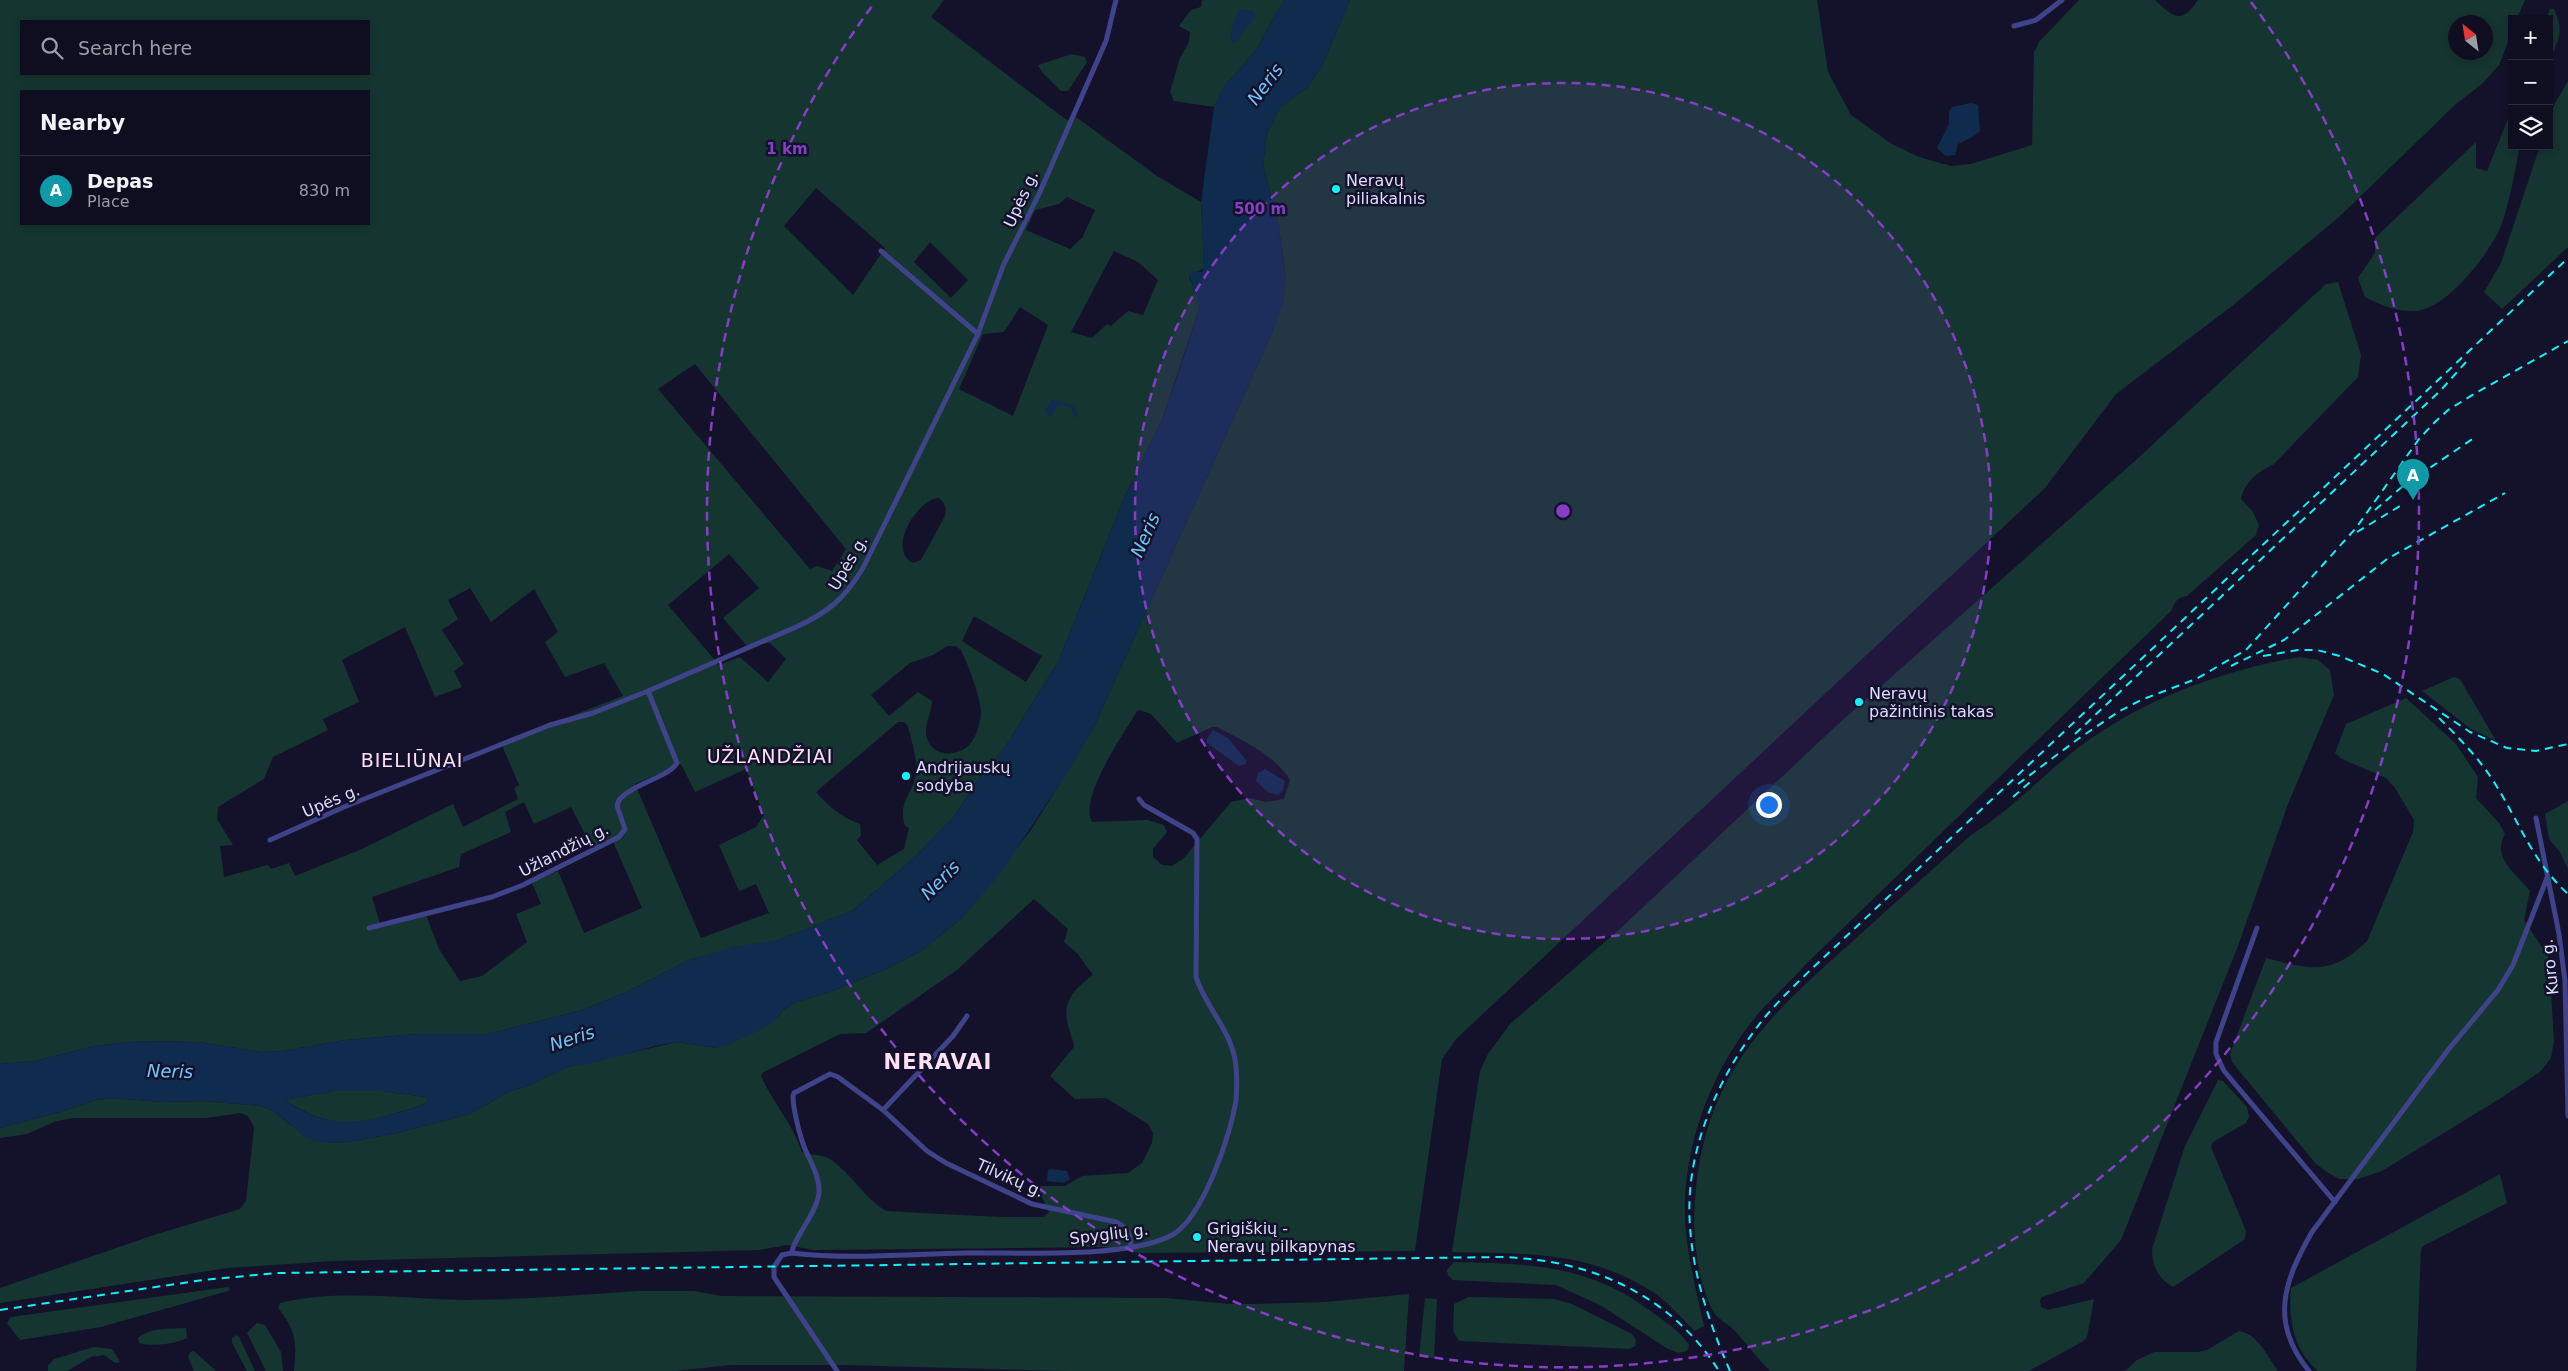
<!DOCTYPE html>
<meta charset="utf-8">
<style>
body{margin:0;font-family:"DejaVu Sans",sans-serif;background:#181729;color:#f1f3f6}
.controls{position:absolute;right:15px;top:15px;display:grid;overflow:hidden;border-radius:0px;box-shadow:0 2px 8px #0003}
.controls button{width:45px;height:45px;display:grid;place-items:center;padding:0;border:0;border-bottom:1px solid #2f2e3e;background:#0f0e20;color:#f1f3f6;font:25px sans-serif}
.compass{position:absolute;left:2448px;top:15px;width:45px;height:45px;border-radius:50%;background:#0f0e20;box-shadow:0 2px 8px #0003;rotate:330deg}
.you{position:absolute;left:1768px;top:804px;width:18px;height:18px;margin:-12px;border:4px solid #fff;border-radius:50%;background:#1a73e8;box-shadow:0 0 0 8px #1a73e833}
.badge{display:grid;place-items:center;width:32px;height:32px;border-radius:50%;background:#10f4f8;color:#fff;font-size:16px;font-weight:700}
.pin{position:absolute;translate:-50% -41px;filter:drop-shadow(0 1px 2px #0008)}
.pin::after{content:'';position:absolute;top:26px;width:18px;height:15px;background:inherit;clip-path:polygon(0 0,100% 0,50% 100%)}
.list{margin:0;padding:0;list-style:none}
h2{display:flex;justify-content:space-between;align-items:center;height:65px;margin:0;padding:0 20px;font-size:21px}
h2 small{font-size:16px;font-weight:400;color:#9b9ca5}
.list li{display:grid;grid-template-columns:32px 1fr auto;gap:15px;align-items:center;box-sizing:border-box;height:70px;padding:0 20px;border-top:1px solid #2f2e3e}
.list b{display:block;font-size:19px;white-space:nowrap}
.list p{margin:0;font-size:16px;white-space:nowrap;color:#9b9ca5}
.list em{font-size:16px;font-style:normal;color:#9b9ca5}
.icon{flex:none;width:28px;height:28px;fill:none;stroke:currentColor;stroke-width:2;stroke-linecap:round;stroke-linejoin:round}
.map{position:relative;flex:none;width:2568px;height:1371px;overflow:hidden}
.search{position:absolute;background:#0f0e20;box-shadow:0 2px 8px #0003;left:20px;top:20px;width:350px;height:55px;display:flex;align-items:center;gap:12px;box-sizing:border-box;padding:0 18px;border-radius:0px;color:#9b9ca5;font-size:19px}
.panel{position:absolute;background:#0f0e20;box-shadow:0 2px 8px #0003;left:20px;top:90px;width:350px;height:135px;border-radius:0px}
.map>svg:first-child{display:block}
.green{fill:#153531;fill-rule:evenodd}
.water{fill:#0f2b4e;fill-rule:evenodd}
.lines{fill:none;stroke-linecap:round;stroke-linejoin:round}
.minor{stroke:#3f4389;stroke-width:5}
.rail{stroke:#10f4f8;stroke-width:2;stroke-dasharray:8 6;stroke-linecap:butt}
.ring{fill:none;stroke:#853ec5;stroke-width:2.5;stroke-dasharray:9 6}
.poi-dot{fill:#10f4f8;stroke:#14122b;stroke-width:2}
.labels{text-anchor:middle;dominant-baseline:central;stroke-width:5;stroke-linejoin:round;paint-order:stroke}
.poi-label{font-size:16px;fill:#dfdefe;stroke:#14122b;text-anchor:start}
.street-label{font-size:16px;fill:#dfdefe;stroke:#14122b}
.water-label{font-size:18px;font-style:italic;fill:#6fc6fa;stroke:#14122b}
.quarter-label{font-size:19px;letter-spacing:1px;fill:#fee0f6;stroke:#14122b}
.district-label{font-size:21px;font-weight:bold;letter-spacing:1px;fill:#fee0f6;stroke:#14122b}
.centre{fill:#853ec5;stroke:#14122b;stroke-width:2.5}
.ring-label{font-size:15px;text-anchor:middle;font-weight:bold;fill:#853ec5;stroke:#14122b;stroke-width:5;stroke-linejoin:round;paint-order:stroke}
</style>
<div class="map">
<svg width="2568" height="1371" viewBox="0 0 2568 1371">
<rect width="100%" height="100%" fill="#14122b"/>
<g class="green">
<path d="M0,0H944L931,17L1064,118L1073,123L1076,117L1157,176L1201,202L1204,268L1189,277L1197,293L1200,306L1162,420L1124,498L1058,662L1005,747L977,781L954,817L916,856L852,911L779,940L691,959L624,993L582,1010L487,1034H416L346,1040L282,1051L262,1052L198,1042L140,1041L94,1046L35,1061L0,1064ZM21,21H369V74H21ZM21,91H369V224H21ZM816,188L885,248L853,295L784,226ZM1067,197L1095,210L1082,238L1070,249L1026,230L1035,210L1059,204ZM930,242L968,280L951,298L914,262ZM1114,251L1138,262L1158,280L1143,315L1128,311L1111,326L1107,324L1092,338L1071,332ZM1020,307L1048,325L1013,416L959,389L983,334L1004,332ZM695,364L846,549L832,571L817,566L810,569L658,389ZM939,498C946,504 946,508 945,516L921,560L913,563C886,550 917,499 939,498ZM729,554L759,588L723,618L746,645L770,643L786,659L768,682L740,657L719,665L668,605ZM470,588L491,622L534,589L558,632L545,642L565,677L604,663L623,696L501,743L519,785L514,788L518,799L463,827L453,804L362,849L295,876L289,863L271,869L268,865L224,877L220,846L233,845L217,819L218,807L264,779L273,757L328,730L323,719L359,702L342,660L405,627L435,697L462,687L454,671L464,664L442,630L458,619L448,600ZM974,616L1042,656L1026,682L962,641ZM947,646H956L961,650C968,664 980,696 981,711C981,721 977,736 970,744C958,757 933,758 927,738C923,726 932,713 932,701L918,692L889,716L871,695L910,663L933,655ZM898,722H904L908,726C911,740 918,759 916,773C914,793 897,802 905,826L909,828L904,849L877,865L857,840L861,835L860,824C841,817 829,807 816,792ZM681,764L695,792L746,769L764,815L756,827L719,845L739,891L756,884L769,913L701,938L635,784ZM524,802L534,824L571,807L593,849L612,839L642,908L584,933L558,871L532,883L541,904L516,914L527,942L482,976L460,981L439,949L425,912L380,924L372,897L459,867L461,854L511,832L505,812Z"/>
<path d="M1202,0H1284L1254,53L1225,85L1214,107L1174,101L1170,92L1180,58L1189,42L1190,32L1179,26L1191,10L1201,7Z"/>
<path d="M1350,0H1817L1828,72L1851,115L1892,144L1919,157L1951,166L1971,164L2032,145L2034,52L2039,42L2079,0H2155C2175,18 2181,25 2198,0H2525L2517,19H2512V32L2499,65L2482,84L2456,104L2339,217L2232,306L2116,394L2045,488L1456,1039L1442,1059L1415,1251L1140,1253L1103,1247L813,1250L787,1245L759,1250L334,1261L228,1268L0,1303V1288L154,1235L240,1209L246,1201L254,1127L248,1116L241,1113L206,1118H72L54,1122L27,1134L0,1138V1128L60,1112L96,1100L111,1098L163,1102L204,1101L261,1106L275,1112L290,1125L326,1143L349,1142L397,1133L470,1114L510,1091L525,1087L568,1067L677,1042L716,1048L779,1016L782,1011L796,1002L830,992L891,967L921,951L962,918L1031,830L1092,731L1272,333L1286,278L1278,222L1263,166L1267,133L1280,107L1309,86L1323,64ZM2456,22H2486V52H2456ZM1140,710L1151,714L1177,743L1212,727H1217C1243,741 1274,754 1290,780L1284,799L1266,802L1250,798L1231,802L1184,858L1172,866L1162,865L1153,857V849L1167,832L1164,825L1147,820L1092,822C1078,798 1124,734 1137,711ZM1034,899L1068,929L1064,942L1077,953L1093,975C1078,986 1063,999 1067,1020C1068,1030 1073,1037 1074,1047L1050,1076L1075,1099L1106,1098L1148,1124L1153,1133L1152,1143L1142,1163L1128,1173L1082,1176L1065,1186H1040V1193L1049,1212L1044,1217H999L886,1211C862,1196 850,1171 828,1158C821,1154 810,1156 802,1152C793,1124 773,1103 761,1076L762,1073L840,1034L866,1033L957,970Z"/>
<path d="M2550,9H2554C2565,32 2558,40 2549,62V19H2546Z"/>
<path d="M1072,54L1085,57L1087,62L1068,91H1061L1042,72L1038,65Z"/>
<path d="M2568,81V247L2502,309L2484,292L2501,263L2540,146H2549V119L2554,105Z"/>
<path d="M2512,109V146H2520C2515,169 2509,208 2500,228C2488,255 2447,309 2415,311C2397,312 2380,305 2365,297L2358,278L2375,253V238L2476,142V168L2487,171Z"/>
<path d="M2338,282L2361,355L2358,377L2274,464C2258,472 2245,481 2241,499L2253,512L2259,525L2256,535L2187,596C2177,597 2175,602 2171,611L1807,963C1791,981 1773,997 1757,1015C1715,1066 1688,1133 1685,1199C1683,1241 1695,1285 1704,1326L1695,1331C1682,1319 1670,1304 1656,1294C1590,1250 1527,1254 1452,1252L1480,1071L1488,1054L1510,1024L1622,927L1836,726L2136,460L2326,284Z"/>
<path d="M2299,657L2318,660L2330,670L2334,695L2288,804L2238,946L2121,1240L2084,1283L2042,1297L2040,1301L2041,1307L2048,1310L2094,1299L2087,1337L2082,1342L2029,1371H1770C1757,1358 1747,1344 1735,1331C1728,1323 1719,1321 1713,1311C1697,1280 1692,1234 1695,1200C1704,1075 1765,1019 1853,941C1892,905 1932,870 1971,835C2007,813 2036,782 2068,756C2134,702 2217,672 2299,657Z"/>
<path d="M2454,677L2460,679L2496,741L2471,729L2422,691Z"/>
<path d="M2406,698L2456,744L2478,777L2476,798L2499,823L2505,834C2491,858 2517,874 2530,891L2524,920L2549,958L2554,1041L2551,1058L2540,1072L2504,1096L2382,1171L2358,1179H2339L2327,1172L2316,1164L2232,1062L2230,1054L2266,958C2310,970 2331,976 2367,941L2413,832L2414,820L2395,788L2386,778L2342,759L2335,753L2346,724Z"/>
<path d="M2568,801V869L2560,852L2549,839L2545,814Z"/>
<path d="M2218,1080L2223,1081L2247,1107L2249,1117L2246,1123L2213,1142L2211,1147L2246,1231L2245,1239L2173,1287C2158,1279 2152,1265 2152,1249L2185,1146Z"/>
<path d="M334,1091H382L426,1097L429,1101C419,1107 407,1110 396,1113C350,1127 326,1127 285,1100Z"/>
<path d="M2500,1174L2507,1203L2423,1246L2421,1250L2416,1371H2318C2293,1350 2288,1318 2291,1288Z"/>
<path d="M1454,1262C1532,1264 1590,1264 1656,1315C1668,1324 1681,1332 1689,1345L1687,1351L1679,1353L1668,1349L1600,1305L1556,1285L1453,1280L1448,1275L1447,1270Z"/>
<path d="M228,1287L230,1289L228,1291L101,1327L20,1340L7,1323L11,1317Z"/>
<path d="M638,1291H694L722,1296L1166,1298L1229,1304H1255L1325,1302L1409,1294L1404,1371H1066L844,1365H731L675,1371H294C297,1343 296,1330 278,1308L280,1303C339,1289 403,1299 462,1300C521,1300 579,1295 638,1291Z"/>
<path d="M1469,1297L1554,1299L1572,1304L1632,1334L1636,1340L1635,1346L1630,1349L1459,1341L1453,1331L1454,1304Z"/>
<path d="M1425,1298L1437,1299L1434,1358L1419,1357Z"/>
<path d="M257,1323L265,1325L281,1352L283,1371H266L247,1333Z"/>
<path d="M186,1328L187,1338C175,1344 152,1347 139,1343L138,1338C150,1327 170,1329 186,1328Z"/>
<path d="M2239,1331C2259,1335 2267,1356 2278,1371H2125L2137,1360L2154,1352H2198L2207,1350Z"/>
<path d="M237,1335L239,1337L255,1371H247L232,1343V1338Z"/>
<path d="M94,1347L112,1349L120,1362L115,1363L104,1355L91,1357L67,1371H48V1366L54,1359Z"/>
<path d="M194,1351L216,1371H194L188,1357L190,1352Z"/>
</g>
<g class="water">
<path d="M1284,0H1350L1323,64L1309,86L1280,107L1267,133L1263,166L1278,222L1286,278L1284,300L1272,333L1092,731L1076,759L1003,870L962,918L921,951L891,967L830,992L796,1002L782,1011L774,1022L764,1028L730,1044L716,1048L677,1042L659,1045L593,1063L568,1067L525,1087L510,1091L470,1114L397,1133L349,1142L326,1143L306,1138L275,1112L261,1106L204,1101L163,1102L111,1098L96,1100L60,1112L0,1128V1064L35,1061L94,1046L140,1041L198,1042L262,1052L282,1051L346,1040L416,1034H487L582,1010L624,993L691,959L734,947L779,940L852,911L916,856L954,817L977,781L1005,747L1058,662L1124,498L1162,420L1179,371L1200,306L1189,274L1194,271L1202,272L1204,268L1201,202L1214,107L1225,85L1254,53ZM334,1091H382L426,1097L428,1101C419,1108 407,1110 396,1113C352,1126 323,1127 285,1100Z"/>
<path d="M1241,9L1253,11L1256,16L1235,43L1231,41C1229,34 1235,13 1241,9Z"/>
<path d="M1971,103L1978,105L1980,131L1972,137L1958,144L1955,155L1946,156L1937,148L1949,124V111L1952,107Z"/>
<path d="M1052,399L1074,406L1078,416L1073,417L1072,409L1061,405L1056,407L1053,415L1049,416L1045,410Z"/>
<path d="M1213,730L1228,738L1246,760V764L1239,766L1207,743V739Z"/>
<path d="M1265,769L1285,781L1283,790L1278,795L1268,792L1256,781L1258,773Z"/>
<path d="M1052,1169L1067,1171L1070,1179L1064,1183L1047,1181L1048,1170Z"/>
</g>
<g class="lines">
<g class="minor">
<path d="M2014,26L2036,20L2062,0"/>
<path d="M881,251L978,334"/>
<path d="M2536,818L2559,934L2565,981L2568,1116"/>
<path d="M270,840L344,807L550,725L593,713L648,691L796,627C829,612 844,599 863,568L978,334L1003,266L1039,194L1106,41L1116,0"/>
<path d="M369,928L492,897L523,885L619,837L625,829L617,806L619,800C634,783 669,777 677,763L648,691"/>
<path d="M2257,928L2216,1042V1054L2224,1071L2335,1202"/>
<path d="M883,1110L953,1036L967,1016"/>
<path d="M792,1253C792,1240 816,1215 819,1193C820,1177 811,1163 805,1149C800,1137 793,1109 793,1096L794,1093L830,1074L838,1077L883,1110L927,1151L946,1163L1032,1204L1116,1222C1128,1228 1130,1234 1131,1247"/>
<path d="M837,1371L774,1277V1267L782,1255L792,1253C849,1260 909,1254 966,1253C1019,1252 1128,1259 1172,1235C1203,1218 1231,1134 1236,1100C1237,1088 1237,1071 1235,1059C1229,1028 1205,1006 1196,977L1197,839L1193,833L1144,805L1139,799"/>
<path d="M2309,1371C2269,1322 2284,1281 2312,1232L2448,1050L2498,990L2513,965L2547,878"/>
</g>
<g class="rail">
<path d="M2375,510L2403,486L2474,438"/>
<path d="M2357,532L2400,506"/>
<path d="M2263,656L2298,650H2317L2340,656L2383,674L2470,732L2507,748L2536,751L2568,744"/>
<path d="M2231,666L2284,640L2387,559L2505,493"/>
<path d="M2439,718C2458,737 2477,756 2492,779C2519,820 2530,859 2568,894"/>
<path d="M2075,734L2441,390L2466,362"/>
<path d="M2018,784L2078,739L2118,712L2141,700L2196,679L2246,650L2356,528L2419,439L2433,424L2448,410L2474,394L2568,341"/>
<path d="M2013,797L2030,782"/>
<path d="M0,1310L203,1280L277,1273L1501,1257C1591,1260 1669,1293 1719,1371"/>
<path d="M1730,1371C1710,1325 1693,1276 1690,1226C1684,1151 1719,1074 1765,1017C1782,997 1802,978 1821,960L2568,258"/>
</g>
</g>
<circle cx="1563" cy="511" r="428" fill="#853ec5" fill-opacity=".12"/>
<g class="ring">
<circle cx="1563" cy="511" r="428"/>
<path d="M2251 2A856 856 0 1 1 875 2"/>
</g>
<g class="poi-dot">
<circle cx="1336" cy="189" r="5"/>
<circle cx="1859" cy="702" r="5"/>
<circle cx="906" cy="776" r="5"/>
<circle cx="1197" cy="1237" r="5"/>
</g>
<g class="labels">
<g class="poi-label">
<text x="1346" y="180">Neravų<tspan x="1346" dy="18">piliakalnis</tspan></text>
<text x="1869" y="693">Neravų<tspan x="1869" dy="18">pažintinis takas</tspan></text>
<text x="916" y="767">Andrijauskų<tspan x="916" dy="18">sodyba</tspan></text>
<text x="1207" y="1228">Grigiškių -<tspan x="1207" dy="18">Neravų pilkapynas</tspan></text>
</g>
<g class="street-label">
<text transform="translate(1021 199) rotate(-65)">Upės g.</text>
<text transform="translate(848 563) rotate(-59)">Upės g.</text>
<text transform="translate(331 801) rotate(-23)">Upės g.</text>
<text transform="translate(564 850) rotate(-27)">Užlandžių g.</text>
<text transform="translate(2550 967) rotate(-96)">Kuro g.</text>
<text transform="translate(1010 1178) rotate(24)">Tilvikų g.</text>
<text transform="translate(1109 1234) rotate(-7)">Spyglių g.</text>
</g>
<g class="water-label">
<text transform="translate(1265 84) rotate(-53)">Neris</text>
<text transform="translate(1145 535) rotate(-66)">Neris</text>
<text transform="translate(940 880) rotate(-45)">Neris</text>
<text transform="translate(572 1038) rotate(-18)">Neris</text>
<text transform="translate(170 1071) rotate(1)">Neris</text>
</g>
<g class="quarter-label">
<text x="770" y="756">UŽLANDŽIAI</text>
<text x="412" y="760">BIELIŪNAI</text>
</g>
<g class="district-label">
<text x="938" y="1062">NERAVAI</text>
</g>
</g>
<circle cx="1563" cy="511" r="8" class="centre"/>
<g class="ring-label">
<text x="787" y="154">1 km</text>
<text x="1260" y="214">500 m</text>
</g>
</svg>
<div class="controls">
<button>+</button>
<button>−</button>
<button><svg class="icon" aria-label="layers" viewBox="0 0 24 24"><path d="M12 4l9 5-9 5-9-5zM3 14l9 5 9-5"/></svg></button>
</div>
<svg class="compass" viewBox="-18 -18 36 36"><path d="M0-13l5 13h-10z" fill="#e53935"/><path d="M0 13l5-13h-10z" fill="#9b9ca5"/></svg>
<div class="you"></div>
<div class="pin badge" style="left:2413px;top:500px;background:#0f9aa8">A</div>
<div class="search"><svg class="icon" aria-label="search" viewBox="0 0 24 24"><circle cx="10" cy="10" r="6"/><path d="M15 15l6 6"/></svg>Search here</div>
<section class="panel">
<h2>Nearby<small></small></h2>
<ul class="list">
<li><span class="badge" style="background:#0f9aa8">A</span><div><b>Depas</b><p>Place</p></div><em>830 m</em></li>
</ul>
</section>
</div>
